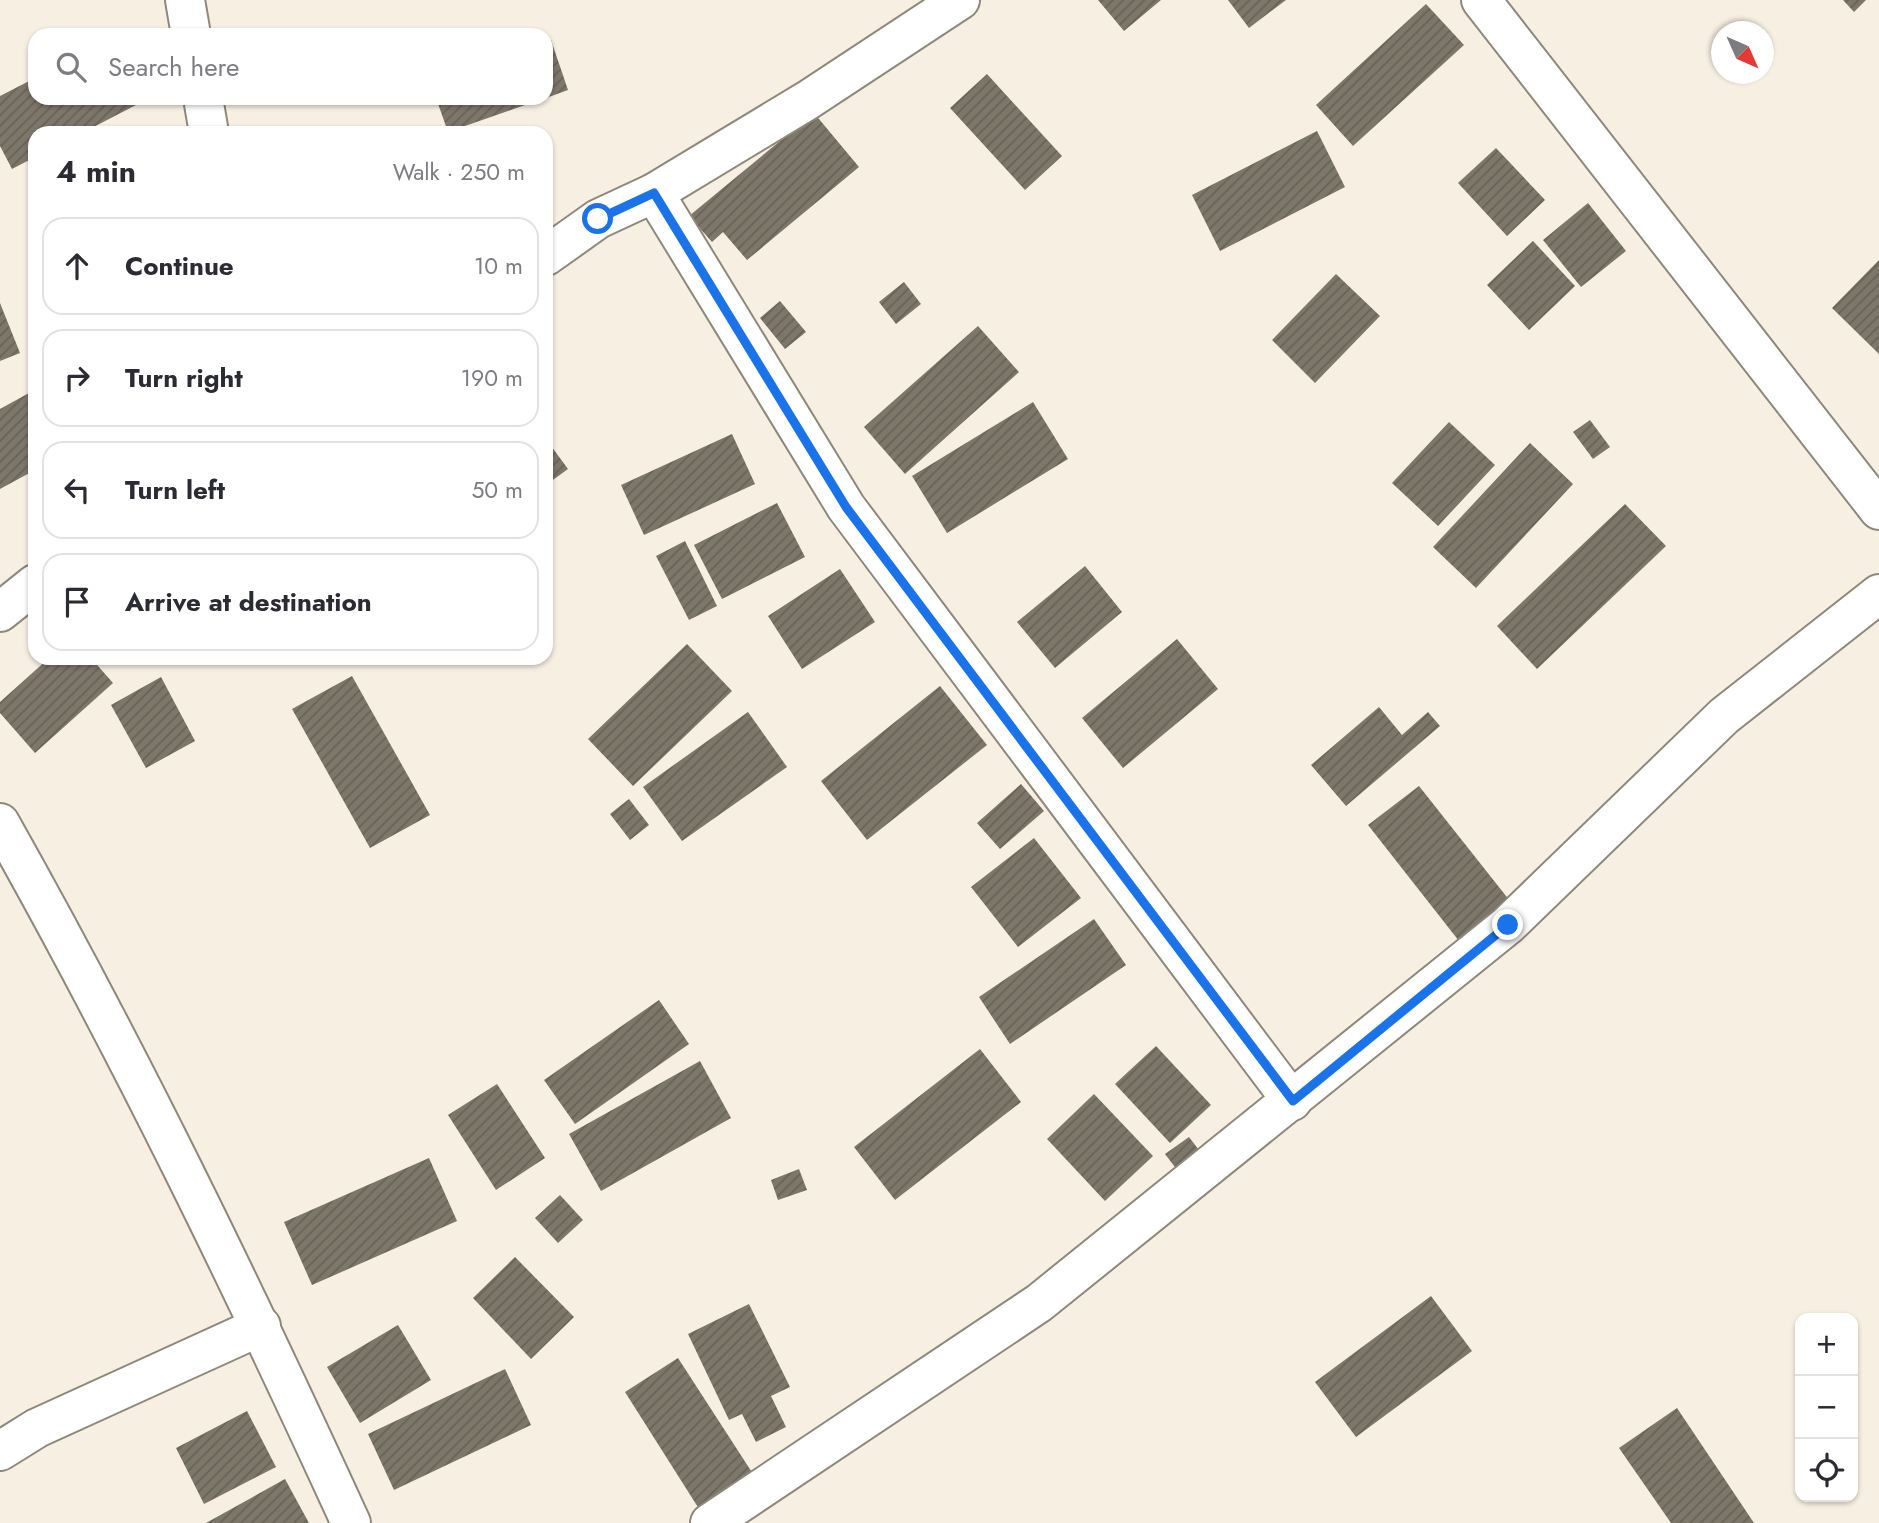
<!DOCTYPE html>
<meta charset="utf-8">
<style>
body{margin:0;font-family:Jost,sans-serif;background:#f7f7f7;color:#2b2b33}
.controls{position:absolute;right:21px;bottom:21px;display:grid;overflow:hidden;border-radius:14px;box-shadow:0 2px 5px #0004}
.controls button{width:63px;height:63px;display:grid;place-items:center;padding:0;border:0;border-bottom:2px solid #e1e1e2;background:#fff;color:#2b2b33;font:35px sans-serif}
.compass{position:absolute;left:1711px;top:21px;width:63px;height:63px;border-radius:50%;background:#fff;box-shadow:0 2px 5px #0004;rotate:135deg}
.stop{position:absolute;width:21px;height:21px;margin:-16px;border:5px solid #1a73e8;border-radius:50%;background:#fff}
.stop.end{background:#1a73e8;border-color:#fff;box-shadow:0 2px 7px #0008}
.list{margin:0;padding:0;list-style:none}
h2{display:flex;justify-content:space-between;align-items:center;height:91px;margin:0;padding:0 28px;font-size:30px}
h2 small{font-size:23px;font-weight:400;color:#7c7c81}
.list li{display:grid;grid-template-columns:46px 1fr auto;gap:21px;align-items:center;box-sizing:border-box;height:98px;margin:0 14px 14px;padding:0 14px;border:2px solid #e1e1e2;border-radius:21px}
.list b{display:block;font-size:26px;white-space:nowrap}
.list em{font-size:23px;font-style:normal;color:#7c7c81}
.icon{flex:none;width:38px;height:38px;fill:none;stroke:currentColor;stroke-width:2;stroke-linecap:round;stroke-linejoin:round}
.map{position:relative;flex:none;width:1879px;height:1523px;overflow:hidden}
.search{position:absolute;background:#fff;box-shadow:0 2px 5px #0004;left:28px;top:28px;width:525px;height:77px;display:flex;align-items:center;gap:18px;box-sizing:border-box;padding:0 24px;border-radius:21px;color:#7c7c81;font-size:26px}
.panel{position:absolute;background:#fff;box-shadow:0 2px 5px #0004;left:28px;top:126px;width:525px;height:539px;border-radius:21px}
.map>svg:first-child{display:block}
.building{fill:url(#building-hatch)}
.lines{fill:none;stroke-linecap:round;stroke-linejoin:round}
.street-casing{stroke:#8e887b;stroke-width:42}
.street{stroke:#fff;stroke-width:38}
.route{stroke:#1a73e8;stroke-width:9}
</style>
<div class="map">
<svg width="1879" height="1523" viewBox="0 0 1879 1523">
<defs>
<pattern id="building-hatch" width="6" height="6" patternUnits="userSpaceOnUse" patternTransform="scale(1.75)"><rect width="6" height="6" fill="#7d776a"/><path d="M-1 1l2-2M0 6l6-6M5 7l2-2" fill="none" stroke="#676258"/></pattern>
</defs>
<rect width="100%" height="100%" fill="#f7f0e2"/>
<g class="building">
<path d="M1098,0H1161L1124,31Z"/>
<path d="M1228,0H1286L1249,28Z"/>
<path d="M1843,0H1866L1854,12Z"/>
<path d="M1426,4L1464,45L1353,146L1316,105Z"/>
<path d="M551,40L568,90L546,98V42Z"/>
<path d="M987,74L1062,156L1025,190L950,108Z"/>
<path d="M35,78V98H133L136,105L82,133H35V157L12,169L0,146V96Z"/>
<path d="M436,98H545L448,132Z"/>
<path d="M814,113L859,167L747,260L723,232L712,242L689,216Z"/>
<path d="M1317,131L1345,187L1220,251L1192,195Z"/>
<path d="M1496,148L1545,200L1507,236L1458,183Z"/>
<path d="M1588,203L1626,251L1581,287L1543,240Z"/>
<path d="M1533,241L1575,286L1529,330L1487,285Z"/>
<path d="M1879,260V354L1832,308Z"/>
<path d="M1336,274L1380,316L1315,383L1272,340Z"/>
<path d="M904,282L921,304L896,324L879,302Z"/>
<path d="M780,301L806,332L785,349L760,318Z"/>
<path d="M0,303L20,353L0,361Z"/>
<path d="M978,326L1019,372L905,474L864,427Z"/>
<path d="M29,393L35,405V470L0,489V409Z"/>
<path d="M1033,402L1068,459L947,533L912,476Z"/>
<path d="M1590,420L1610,447L1593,459L1573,432Z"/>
<path d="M1449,422L1495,465L1438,526L1392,483Z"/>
<path d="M732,434L755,484L644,535L621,485Z"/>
<path d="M546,439L568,469L546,485Z"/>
<path d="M1530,443L1573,484L1476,588L1433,547Z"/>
<path d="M777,503L805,557L722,599L694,545Z"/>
<path d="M1625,504L1666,546L1537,669L1497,626Z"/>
<path d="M685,541L717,606L689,620L656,556Z"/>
<path d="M1085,566L1122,612L1055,668L1017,622Z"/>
<path d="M840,569L875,622L802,669L768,616Z"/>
<path d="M1177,639L1218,689L1123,768L1082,718Z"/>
<path d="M687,644L732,691L633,786L588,739Z"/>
<path d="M49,658H91L113,683L35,753L0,713V702Z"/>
<path d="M352,676L430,815L370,848L292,709Z"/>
<path d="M161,677L195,741L146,768L111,705Z"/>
<path d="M940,686L987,745L867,840L821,781Z"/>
<path d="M1379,707L1402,735L1428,712L1440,726L1346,806L1311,765Z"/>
<path d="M748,712L787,767L682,841L643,787Z"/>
<path d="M1021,784L1044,811L1000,849L977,823Z"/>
<path d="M1419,786L1510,901L1459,941L1368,825Z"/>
<path d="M629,799L649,825L630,840L610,814Z"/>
<path d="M1034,838L1081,898L1018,947L971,887Z"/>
<path d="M1094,919L1126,965L1010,1044L979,997Z"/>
<path d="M659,1000L689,1044L575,1124L544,1080Z"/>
<path d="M1156,1046L1211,1105L1170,1143L1115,1084Z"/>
<path d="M980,1049L1021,1102L895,1200L854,1147Z"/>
<path d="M700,1061L731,1118L601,1191L569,1134Z"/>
<path d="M497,1084L545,1158L496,1190L448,1115Z"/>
<path d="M1094,1094L1153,1156L1105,1201L1047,1139Z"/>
<path d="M1189,1137L1208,1162L1184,1179L1165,1154Z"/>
<path d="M429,1158L457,1221L312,1285L284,1222Z"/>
<path d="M799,1169L807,1190L778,1200L771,1180Z"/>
<path d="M560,1195L583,1220L558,1243L535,1218Z"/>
<path d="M515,1257L574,1317L531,1359L473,1298Z"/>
<path d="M1431,1296L1472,1351L1356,1437L1315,1382Z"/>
<path d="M749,1304L790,1387L771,1396L786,1427L756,1442L742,1414L729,1420L688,1334Z"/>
<path d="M398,1325L431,1380L360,1423L327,1367Z"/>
<path d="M678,1358L755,1477L701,1512L625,1392Z"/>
<path d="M505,1369L531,1425L394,1490L368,1434Z"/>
<path d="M1677,1408L1754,1523H1671L1619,1448Z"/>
<path d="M247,1411L276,1467L204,1504L176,1448Z"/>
<path d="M285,1479L309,1523H206Z"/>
</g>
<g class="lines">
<defs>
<g id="street">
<path d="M185,0L191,35"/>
<path d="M1481,0L1879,510"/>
<path d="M203,98L209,133"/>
<path d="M654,193L846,507L1292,1101"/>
<path d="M546,256L598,219L654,193L808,100L960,0"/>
<path d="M0,612L35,584"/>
<path d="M0,823C128,1050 242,1285 351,1523"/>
<path d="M0,1451L37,1428L261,1326"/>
<path d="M710,1523L1039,1303L1508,925L1724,716L1879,594"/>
</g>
</defs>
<use href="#street" class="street-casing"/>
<use href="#street" class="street"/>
</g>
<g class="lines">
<path class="route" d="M598,219L654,193L846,507L1293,1101L1508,925"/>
</g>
</svg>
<div class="controls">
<button>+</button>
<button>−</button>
<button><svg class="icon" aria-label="locate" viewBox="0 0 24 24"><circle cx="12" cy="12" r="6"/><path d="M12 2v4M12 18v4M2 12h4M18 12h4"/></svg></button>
</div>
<svg class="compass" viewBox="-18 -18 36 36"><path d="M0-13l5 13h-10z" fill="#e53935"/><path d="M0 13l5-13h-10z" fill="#7c7c81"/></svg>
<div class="stop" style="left:598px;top:219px"></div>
<div class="stop end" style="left:1508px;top:925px"></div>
<div class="search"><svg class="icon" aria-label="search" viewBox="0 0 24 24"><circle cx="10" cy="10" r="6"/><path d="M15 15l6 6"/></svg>Search here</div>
<section class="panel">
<h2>4 min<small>Walk · 250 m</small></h2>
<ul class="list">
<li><svg class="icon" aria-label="ahead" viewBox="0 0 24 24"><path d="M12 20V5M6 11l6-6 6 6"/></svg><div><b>Continue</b></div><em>10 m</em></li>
<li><svg class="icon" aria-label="right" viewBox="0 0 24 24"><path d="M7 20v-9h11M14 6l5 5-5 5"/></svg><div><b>Turn right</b></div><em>190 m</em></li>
<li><svg class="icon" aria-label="left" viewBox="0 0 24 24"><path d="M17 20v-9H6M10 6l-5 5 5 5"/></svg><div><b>Turn left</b></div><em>50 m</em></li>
<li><svg class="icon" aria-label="arrive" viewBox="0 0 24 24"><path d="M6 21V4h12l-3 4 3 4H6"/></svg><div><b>Arrive at destination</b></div></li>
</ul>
</section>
</div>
